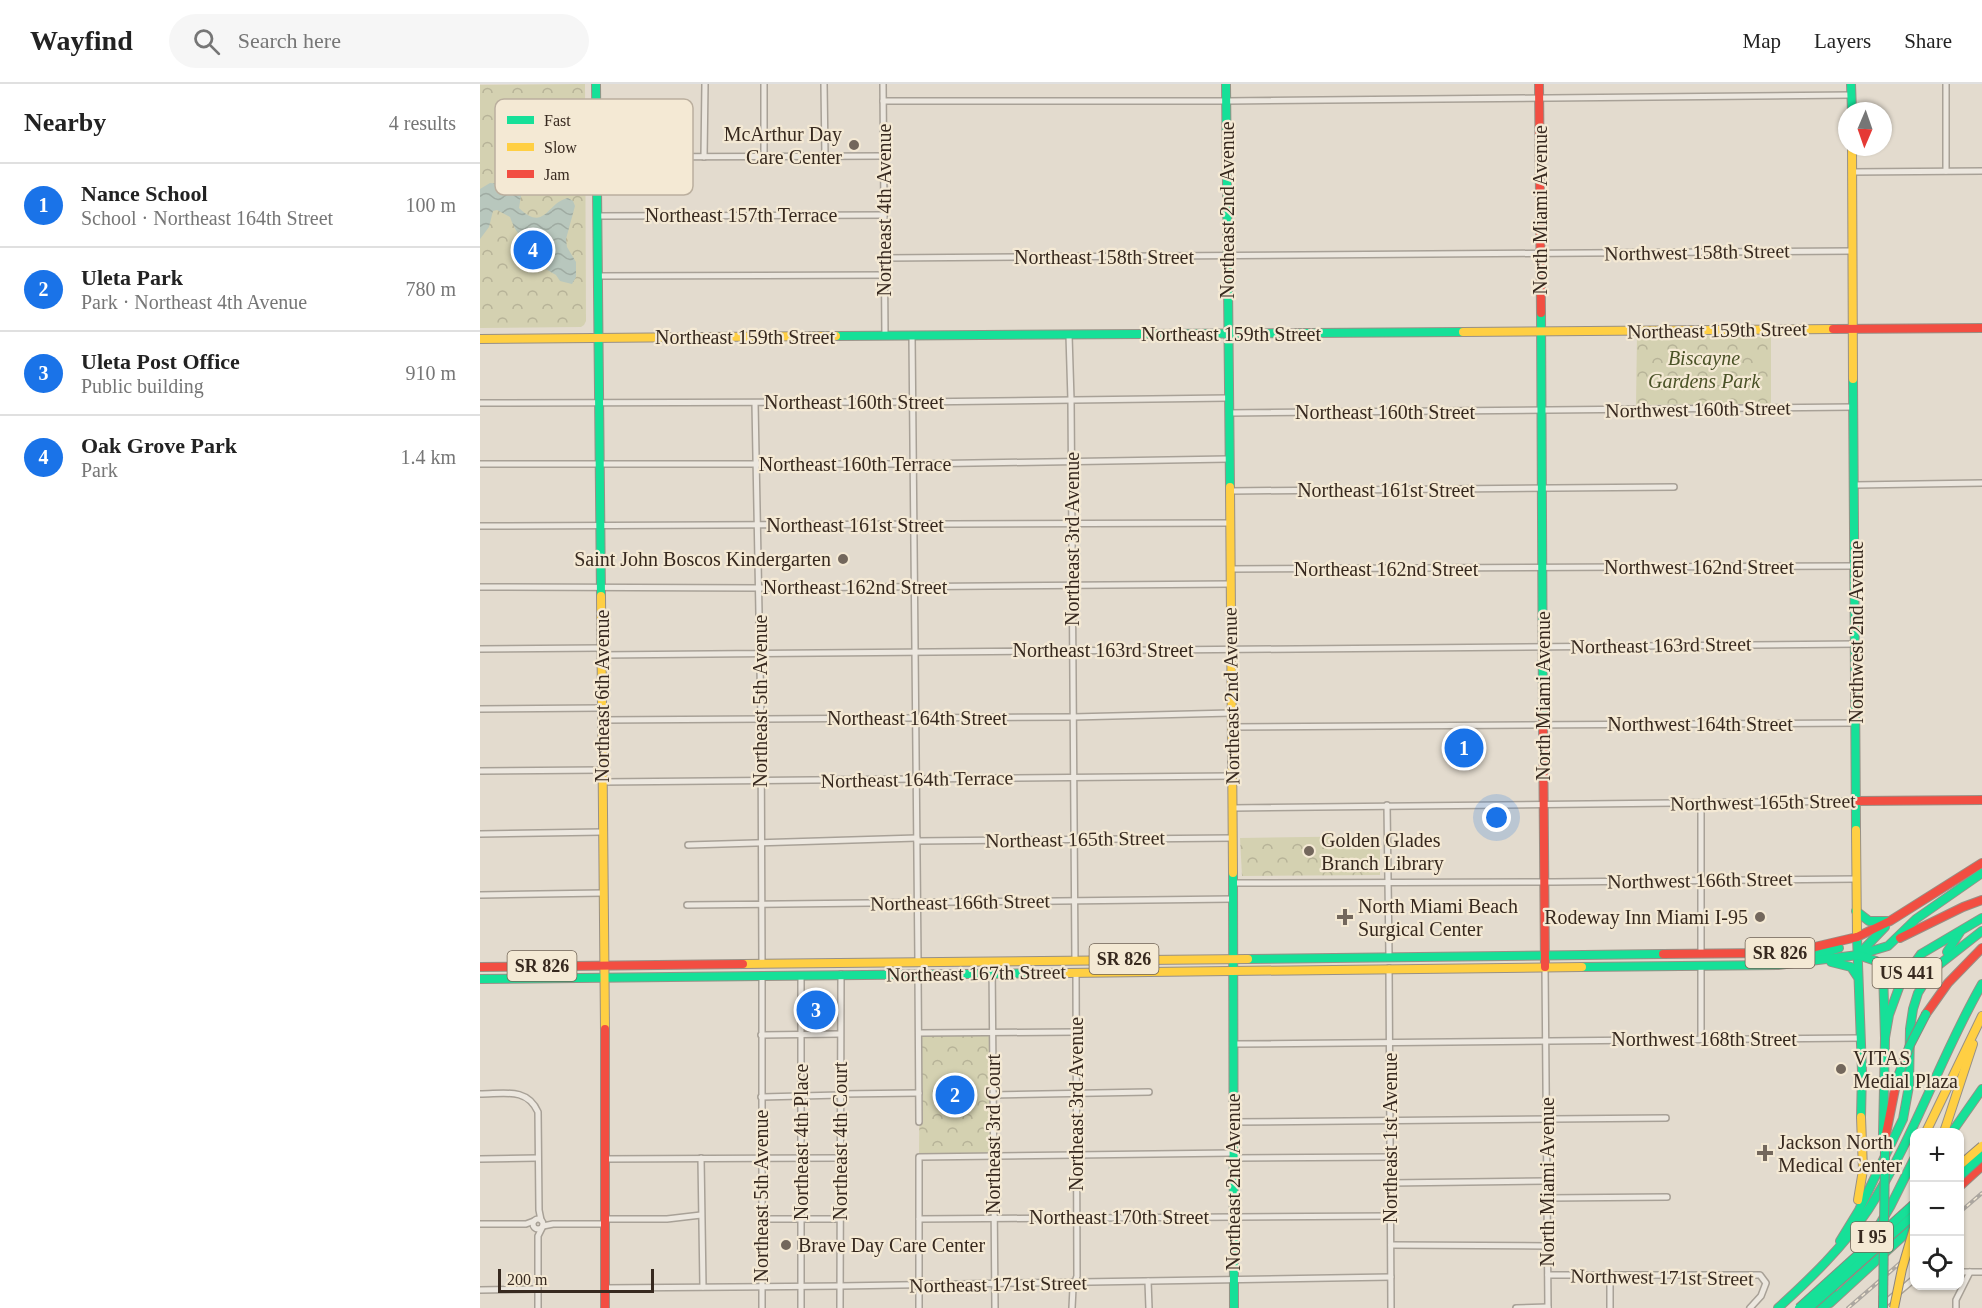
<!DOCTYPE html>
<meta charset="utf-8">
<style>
body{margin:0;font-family:Georgia,serif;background:#f6f6f6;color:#222}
.controls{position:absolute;right:18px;bottom:18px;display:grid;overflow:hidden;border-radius:12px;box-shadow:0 2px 4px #0004}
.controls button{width:54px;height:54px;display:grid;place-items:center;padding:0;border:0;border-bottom:2px solid #e0e0e0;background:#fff;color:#222;font:30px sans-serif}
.compass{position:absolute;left:1358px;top:18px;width:54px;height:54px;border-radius:50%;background:#fff;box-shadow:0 2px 4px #0004;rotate:182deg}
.scale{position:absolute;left:18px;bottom:15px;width:156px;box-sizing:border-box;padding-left:6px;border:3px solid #37291f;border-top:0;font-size:16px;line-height:21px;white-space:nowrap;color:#37291f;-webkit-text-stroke:4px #f4e9d4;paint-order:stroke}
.you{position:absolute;left:1017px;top:734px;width:21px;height:21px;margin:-15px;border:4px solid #fff;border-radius:50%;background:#1a73e8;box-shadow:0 0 0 9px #1a73e833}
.badge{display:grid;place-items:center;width:39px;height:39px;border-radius:50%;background:#1a73e8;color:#fff;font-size:20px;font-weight:700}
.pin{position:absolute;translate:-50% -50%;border:3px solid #fff;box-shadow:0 2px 6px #0006}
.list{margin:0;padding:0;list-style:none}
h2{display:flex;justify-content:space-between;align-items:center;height:78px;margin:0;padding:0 24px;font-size:26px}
h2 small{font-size:20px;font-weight:400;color:#767676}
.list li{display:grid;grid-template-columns:39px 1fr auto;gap:18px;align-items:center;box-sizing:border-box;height:84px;padding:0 24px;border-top:2px solid #e0e0e0}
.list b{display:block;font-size:22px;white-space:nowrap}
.list p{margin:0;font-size:20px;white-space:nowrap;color:#767676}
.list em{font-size:20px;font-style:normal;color:#767676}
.icon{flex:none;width:33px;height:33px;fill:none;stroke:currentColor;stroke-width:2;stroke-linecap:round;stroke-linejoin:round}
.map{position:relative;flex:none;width:1502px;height:1224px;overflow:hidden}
header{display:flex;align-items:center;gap:36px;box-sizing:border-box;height:84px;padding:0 30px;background:#fff;border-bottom:2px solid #e0e0e0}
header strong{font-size:28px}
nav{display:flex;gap:33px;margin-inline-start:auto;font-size:21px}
.search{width:420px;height:54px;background:#f6f6f6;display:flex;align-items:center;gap:15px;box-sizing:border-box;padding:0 21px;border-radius:33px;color:#767676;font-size:22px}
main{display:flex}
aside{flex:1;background:#fff}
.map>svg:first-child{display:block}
.forest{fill:url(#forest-crowns)}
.water{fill:url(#water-waves)}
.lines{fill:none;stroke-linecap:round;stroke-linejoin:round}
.street-casing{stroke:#a8a197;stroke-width:8}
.fast-casing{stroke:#989086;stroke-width:10}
.slow-casing{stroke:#989086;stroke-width:10}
.jam-casing{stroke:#989086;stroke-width:10}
.street{stroke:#ece7df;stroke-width:5}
.fast{stroke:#16e098;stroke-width:8}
.slow{stroke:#ffcf43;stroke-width:8}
.jam{stroke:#f24e42;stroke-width:8}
.rail-casing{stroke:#aba69f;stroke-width:4}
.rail{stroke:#f4e9d4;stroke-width:1.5;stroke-dasharray:4.5;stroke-linecap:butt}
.fast-bridge-casing{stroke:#8e867e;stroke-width:10;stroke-linecap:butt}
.slow-bridge-casing{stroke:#8e867e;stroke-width:10;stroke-linecap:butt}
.fast-bridge{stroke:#16e098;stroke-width:8}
.slow-bridge{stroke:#ffcf43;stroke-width:8}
.poi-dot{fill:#73675c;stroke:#f4e9d4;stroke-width:2}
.labels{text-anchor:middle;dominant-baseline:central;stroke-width:4.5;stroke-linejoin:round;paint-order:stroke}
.shield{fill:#f4e9d4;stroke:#706355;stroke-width:1.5}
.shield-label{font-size:18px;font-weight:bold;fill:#37291f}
.poi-label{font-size:20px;fill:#37291f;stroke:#f4e9d4;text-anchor:start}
.street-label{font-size:20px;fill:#37291f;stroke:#f4e9d4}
.park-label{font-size:20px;font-style:italic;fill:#4a5227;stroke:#f4e9d4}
.key{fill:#f4e9d4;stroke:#bbaf9e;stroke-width:1.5}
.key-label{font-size:16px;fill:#37291f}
</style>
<header>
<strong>Wayfind</strong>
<div class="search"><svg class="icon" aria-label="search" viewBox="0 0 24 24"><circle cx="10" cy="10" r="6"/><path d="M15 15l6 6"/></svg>Search here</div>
<nav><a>Map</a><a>Layers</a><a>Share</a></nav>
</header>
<main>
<aside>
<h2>Nearby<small>4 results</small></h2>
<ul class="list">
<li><span class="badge">1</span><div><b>Nance School</b><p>School · Northeast 164th Street</p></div><em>100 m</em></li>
<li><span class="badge">2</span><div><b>Uleta Park</b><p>Park · Northeast 4th Avenue</p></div><em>780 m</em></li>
<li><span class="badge">3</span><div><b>Uleta Post Office</b><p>Public building</p></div><em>910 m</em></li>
<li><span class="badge">4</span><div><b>Oak Grove Park</b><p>Park</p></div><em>1.4 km</em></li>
</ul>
</aside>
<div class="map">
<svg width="1502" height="1224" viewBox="0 0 1502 1224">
<defs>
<pattern id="forest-crowns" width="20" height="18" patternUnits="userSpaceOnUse" patternTransform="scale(1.5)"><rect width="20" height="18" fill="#d4d1b1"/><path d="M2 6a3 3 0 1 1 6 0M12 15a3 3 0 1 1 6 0" fill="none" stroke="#b7b398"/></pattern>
<pattern id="water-waves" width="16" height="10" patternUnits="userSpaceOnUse" patternTransform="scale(1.5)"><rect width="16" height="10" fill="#b8c7bd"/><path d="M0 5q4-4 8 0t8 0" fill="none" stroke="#9faba2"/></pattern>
</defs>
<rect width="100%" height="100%" fill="#e3dbce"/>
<g class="forest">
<path d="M105,0L106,237L104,241L101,243L0,244V1Z"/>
<path d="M1157,251L1291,253V320L1156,321Z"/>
<path d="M900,752V791L762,792L760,754Z"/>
<path d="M510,948V1070L439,1071L440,952Z"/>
</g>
<path class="water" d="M33,95H37L43,100L39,124C65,149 67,118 88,114L93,117L95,122L86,155L87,163L96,178V193L92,200L80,197L76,191L62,183L50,157C38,153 34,144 30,133L17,126L13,127L9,143L0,155V105L10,99L25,100Z"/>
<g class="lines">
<defs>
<g id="street">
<path d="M344,0L345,72"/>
<path d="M403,0L405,252"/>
<path d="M1466,0V87"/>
<path d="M403,17H747L1371,11"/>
<path d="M284,72V0"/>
<path d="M116,73L403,72"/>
<path d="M224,73L225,0"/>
<path d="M1372,88L1502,87"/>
<path d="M118,132L404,131"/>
<path d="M404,174L1373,167"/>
<path d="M118,192L404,191"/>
<path d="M589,251L591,316L595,876"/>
<path d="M432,252L438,877"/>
<path d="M0,319L433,318L749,314"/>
<path d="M275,319L281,635L282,879"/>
<path d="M749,329L1374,323"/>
<path d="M0,380H434L749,375"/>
<path d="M1375,401L1502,399"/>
<path d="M750,407L1194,403"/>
<path d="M0,442L750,439"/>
<path d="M750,485L1375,482"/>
<path d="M0,503L279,504L750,500"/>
<path d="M0,565L121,564"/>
<path d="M121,571L1376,560"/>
<path d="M0,625L122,624"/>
<path d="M122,636L593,633L751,629"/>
<path d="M751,643L1376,639"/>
<path d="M0,687L122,686"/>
<path d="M122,698L752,692"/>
<path d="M1221,719V870"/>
<path d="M907,721L909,872"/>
<path d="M752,724L1376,717"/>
<path d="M0,750L122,748"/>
<path d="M437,757L753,754"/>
<path d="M208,761L437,754"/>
<path d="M753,799L1073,798L1376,795"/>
<path d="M0,811L123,809"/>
<path d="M207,821L753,815"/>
<path d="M512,877L515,1224"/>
<path d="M1065,883L1068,1224"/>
<path d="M909,884L911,1224"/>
<path d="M438,890L439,1038"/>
<path d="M321,891V1224"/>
<path d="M439,949L596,948"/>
<path d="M281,951L360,950"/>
<path d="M1221,955V882"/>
<path d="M753,960L1381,954"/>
<path d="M0,1010C24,1010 47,1003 58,1028L59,1126L61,1136"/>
<path d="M360,1010L439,1009"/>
<path d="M512,1011L669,1008"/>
<path d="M281,1013L360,1011"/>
<path d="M753,1038L1186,1034"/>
<path d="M221,1074L223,1203"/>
<path d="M753,1074L910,1073"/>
<path d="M0,1075L58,1074"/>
<path d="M124,1075L360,1074"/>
<path d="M910,1099L1067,1097"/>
<path d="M1067,1114L1187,1113"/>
<circle cx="58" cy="1140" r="5"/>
<path d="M125,1135H187L221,1131"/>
<path d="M282,1135H360"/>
<path d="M439,1135L910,1132"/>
<path d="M0,1140H46L54,1137"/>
<path d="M63,1142L73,1140H125"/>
<path d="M911,1161L1068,1162"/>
<path d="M1480,1188H1502"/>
<path d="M1068,1191H1280L1286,1199L1281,1212L1270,1224"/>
<path d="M1130,1191V1224"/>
<path d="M668,1197L669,1224"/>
<path d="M125,1204L360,1202L911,1193"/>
<path d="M0,1206L57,1205"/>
<path d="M1403,1221L1434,1195"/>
<path d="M58,1224V1152L62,1144"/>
<path d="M282,1224V891"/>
<path d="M360,1224L361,890"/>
<path d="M439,1224V1073L753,1069"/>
<path d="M592,1224L593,1204L597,1192L596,888"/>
<path d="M1036,1224L1068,1223"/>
<path d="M1476,1224V1216L1490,1188"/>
</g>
<g id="fast">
<path d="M116,0L121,512"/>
<path d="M746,0L750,403"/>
<path d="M1371,0L1372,27"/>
<path d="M1061,229L1063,638"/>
<path d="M356,252L983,248"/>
<path d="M1373,295L1376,746"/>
<path d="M753,789L754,1224"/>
<path d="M1376,827L1389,837H1409"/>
<path d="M1377,853L1382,987L1381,1033"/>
<path d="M1467,868L1480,848"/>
<path d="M1378,871L1408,862L1436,835L1502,789"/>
<path d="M1378,871L1405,843"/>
<path d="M1328,874L1359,864"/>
<path d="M768,875L1183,870"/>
<path d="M1351,878L1371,883L1377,892"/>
<path d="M1102,883L1298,881L1378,871L1396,877L1403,886L1405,954"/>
<path d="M0,895L587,889"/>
<path d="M1472,1048L1502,1005"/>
<path d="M1403,1051L1405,954L1409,931L1421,898L1441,870L1502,834"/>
<path d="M1360,1157L1379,1126L1423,1035L1429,1002L1430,945L1433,925L1438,909L1446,896L1456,883L1502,847"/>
<path d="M1389,1158L1410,1123L1434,1075"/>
<path d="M1344,1222L1350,1219L1434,1142"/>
<path d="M1298,1224C1331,1194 1363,1163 1388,1126C1434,1055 1460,973 1502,900"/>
<path d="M1338,1224L1352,1208"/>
</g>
<g id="slow">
<path d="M1372,63L1373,295"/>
<path d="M983,248L1353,245"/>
<path d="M0,255L356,252"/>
<path d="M750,403L753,789"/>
<path d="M121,512L125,945"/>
<path d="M1376,746L1377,853"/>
<path d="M263,880L768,875"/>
<path d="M587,889L1102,883"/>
<path d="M1446,1048L1502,932"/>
<path d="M1464,1048L1493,960"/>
<path d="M1378,1116L1383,1086L1381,1033"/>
</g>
<g id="jam">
<path d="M1059,0L1061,229"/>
<path d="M1353,245L1502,244"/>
<path d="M1063,638L1065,883"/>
<path d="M1376,717L1502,716"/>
<path d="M1377,853L1410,837L1502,779"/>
<path d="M1420,854L1483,823L1502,816"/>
<path d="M1183,870L1285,869L1326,865L1377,853"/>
<path d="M0,883L263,880"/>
<path d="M1446,930L1468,899L1502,864"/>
<path d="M125,945V1224"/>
<path d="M1404,1060L1417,995"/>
<path d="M1480,1102L1502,1082"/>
</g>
</defs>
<use href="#street" class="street-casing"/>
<use href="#fast" class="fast-casing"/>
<use href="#slow" class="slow-casing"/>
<use href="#jam" class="jam-casing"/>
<use href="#street" class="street"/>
<use href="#fast" class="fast"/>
<use href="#slow" class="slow"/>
<use href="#jam" class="jam"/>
<defs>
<g id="rail">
<path d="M1480,1128L1502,1109"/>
<path d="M1368,1224L1434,1167"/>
</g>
</defs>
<use href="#rail" class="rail-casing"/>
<use href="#rail" class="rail"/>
<defs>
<g id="fast-bridge">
<path d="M1417,995L1430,961L1446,930"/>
<path d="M1480,1092L1502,1072"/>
<path d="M1319,1224L1434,1120"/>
<path d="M1329,1224L1434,1131"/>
<path d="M1403,1224L1405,1066"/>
</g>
<g id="slow-bridge">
<path d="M1480,1081L1502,1062"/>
<path d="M1414,1224L1422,1185L1434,1144"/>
</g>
</defs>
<use href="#fast-bridge" class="fast-bridge-casing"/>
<use href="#slow-bridge" class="slow-bridge-casing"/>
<use href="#fast-bridge" class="fast-bridge"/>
<use href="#slow-bridge" class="slow-bridge"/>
</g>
<g class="poi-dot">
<circle cx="374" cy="61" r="6"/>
<circle cx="363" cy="475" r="6"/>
<circle cx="829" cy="767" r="6"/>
<path d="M862 824h6v6h6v6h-6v6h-6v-6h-6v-6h6z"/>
<circle cx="1280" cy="833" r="6"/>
<circle cx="1361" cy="985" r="6"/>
<path d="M1282 1060h6v6h6v6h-6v6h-6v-6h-6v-6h6z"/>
<circle cx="306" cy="1161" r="6"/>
</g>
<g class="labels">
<g class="shield">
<rect x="1265.5" y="854" width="69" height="30" rx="4.5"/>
<rect x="609.5" y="860" width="69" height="30" rx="4.5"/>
<rect x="27.5" y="867" width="69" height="30" rx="4.5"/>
<rect x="1392.5" y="874" width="69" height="30" rx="4.5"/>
<rect x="1371" y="1138" width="42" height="30" rx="4.5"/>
</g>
<g class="shield-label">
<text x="1300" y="869">SR 826</text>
<text x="644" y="875">SR 826</text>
<text x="62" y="882">SR 826</text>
<text x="1427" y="889">US 441</text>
<text x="1392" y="1153">I 95</text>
</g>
<g class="poi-label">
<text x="362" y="50" text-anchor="end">McArthur Day<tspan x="362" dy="23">Care Center</tspan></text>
<text x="351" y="475" text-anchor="end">Saint John Boscos Kindergarten</text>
<text x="841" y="756">Golden Glades<tspan x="841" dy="23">Branch Library</tspan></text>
<text x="878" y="822">North Miami Beach<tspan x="878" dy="23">Surgical Center</tspan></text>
<text x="1268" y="833" text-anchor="end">Rodeway Inn Miami I-95</text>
<text x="1373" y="974">VITAS<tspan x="1373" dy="23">Medial Plaza</tspan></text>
<text x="1298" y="1058">Jackson North<tspan x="1298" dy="23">Medical Center</tspan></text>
<text x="318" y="1161">Brave Day Care Center</text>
</g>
<g class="street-label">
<text transform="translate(404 126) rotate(-90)">Northeast 4th Avenue</text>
<text transform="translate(747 126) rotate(-90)">Northeast 2nd Avenue</text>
<text transform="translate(1060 126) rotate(-90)">North Miami Avenue</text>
<text x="261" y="131">Northeast 157th Terrace</text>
<text transform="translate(1217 168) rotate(-1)">Northwest 158th Street</text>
<text x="624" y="173">Northeast 158th Street</text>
<text transform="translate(1237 246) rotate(-1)">Northeast 159th Street</text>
<text x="751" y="250">Northeast 159th Street</text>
<text x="265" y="253">Northeast 159th Street</text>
<text x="374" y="318">Northeast 160th Street</text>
<text transform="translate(1218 325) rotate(-1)">Northwest 160th Street</text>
<text x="905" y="328">Northeast 160th Street</text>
<text x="375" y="380">Northeast 160th Terrace</text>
<text x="906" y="406">Northeast 161st Street</text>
<text x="375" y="441">Northeast 161st Street</text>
<text transform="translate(592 455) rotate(-90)">Northeast 3rd Avenue</text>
<text x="1219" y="483">Northwest 162nd Street</text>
<text x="906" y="485">Northeast 162nd Street</text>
<text x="375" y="503">Northeast 162nd Street</text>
<text transform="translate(1376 548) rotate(-90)">Northwest 2nd Avenue</text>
<text transform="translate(1181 561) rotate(-1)">Northeast 163rd Street</text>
<text x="623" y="566">Northeast 163rd Street</text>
<text transform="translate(122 612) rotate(-90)">Northeast 6th Avenue</text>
<text transform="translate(751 612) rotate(-91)">Northeast 2nd Avenue</text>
<text transform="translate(1063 612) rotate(-90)">North Miami Avenue</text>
<text transform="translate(280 617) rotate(-90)">Northeast 5th Avenue</text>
<text x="437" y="634">Northeast 164th Street</text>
<text x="1220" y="640">Northwest 164th Street</text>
<text transform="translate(437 695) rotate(-1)">Northeast 164th Terrace</text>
<text transform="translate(1283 718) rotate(-1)">Northwest 165th Street</text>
<text transform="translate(595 755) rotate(-1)">Northeast 165th Street</text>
<text transform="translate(1220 796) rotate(-1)">Northwest 166th Street</text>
<text transform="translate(480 818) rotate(-1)">Northeast 166th Street</text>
<text transform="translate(496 889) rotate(-1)">Northeast 167th Street</text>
<text x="1224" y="955">Northwest 168th Street</text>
<text transform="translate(596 1020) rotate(-90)">Northeast 3rd Avenue</text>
<text transform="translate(513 1050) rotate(-90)">Northeast 3rd Court</text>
<text transform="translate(910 1054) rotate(-90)">Northeast 1st Avenue</text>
<text transform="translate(360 1057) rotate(-90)">Northeast 4th Court</text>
<text transform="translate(321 1058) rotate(-90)">Northeast 4th Place</text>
<text transform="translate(753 1098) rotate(-90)">Northeast 2nd Avenue</text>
<text transform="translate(1067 1098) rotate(-90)">North Miami Avenue</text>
<text transform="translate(281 1112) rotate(-90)">Northeast 5th Avenue</text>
<text x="639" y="1133">Northeast 170th Street</text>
<text transform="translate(1182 1193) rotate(1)">Northwest 171st Street</text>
<text transform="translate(518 1200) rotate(-1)">Northeast 171st Street</text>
</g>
<g class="park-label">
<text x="1224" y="274">Biscayne<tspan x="1224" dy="23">Gardens Park</tspan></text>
</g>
</g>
<rect x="15" y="15" width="198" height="96" rx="9" class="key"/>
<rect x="27" y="32" width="27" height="8" fill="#16e098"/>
<rect x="27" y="59" width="27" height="8" fill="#ffcf43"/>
<rect x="27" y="86" width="27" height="8" fill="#f24e42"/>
<g class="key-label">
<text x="64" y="42">Fast</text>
<text x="64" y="69">Slow</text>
<text x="64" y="96">Jam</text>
</g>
</svg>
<div class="controls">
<button>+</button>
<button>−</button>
<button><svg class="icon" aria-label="locate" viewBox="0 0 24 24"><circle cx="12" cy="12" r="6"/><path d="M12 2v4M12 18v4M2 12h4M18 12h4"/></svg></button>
</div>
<svg class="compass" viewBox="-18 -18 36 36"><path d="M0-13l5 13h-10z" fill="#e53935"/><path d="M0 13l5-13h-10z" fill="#767676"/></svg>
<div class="scale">200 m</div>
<div class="you"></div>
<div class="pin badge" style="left:984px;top:664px">1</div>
<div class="pin badge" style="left:475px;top:1011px">2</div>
<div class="pin badge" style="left:336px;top:926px">3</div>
<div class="pin badge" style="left:53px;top:166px">4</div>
</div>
</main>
